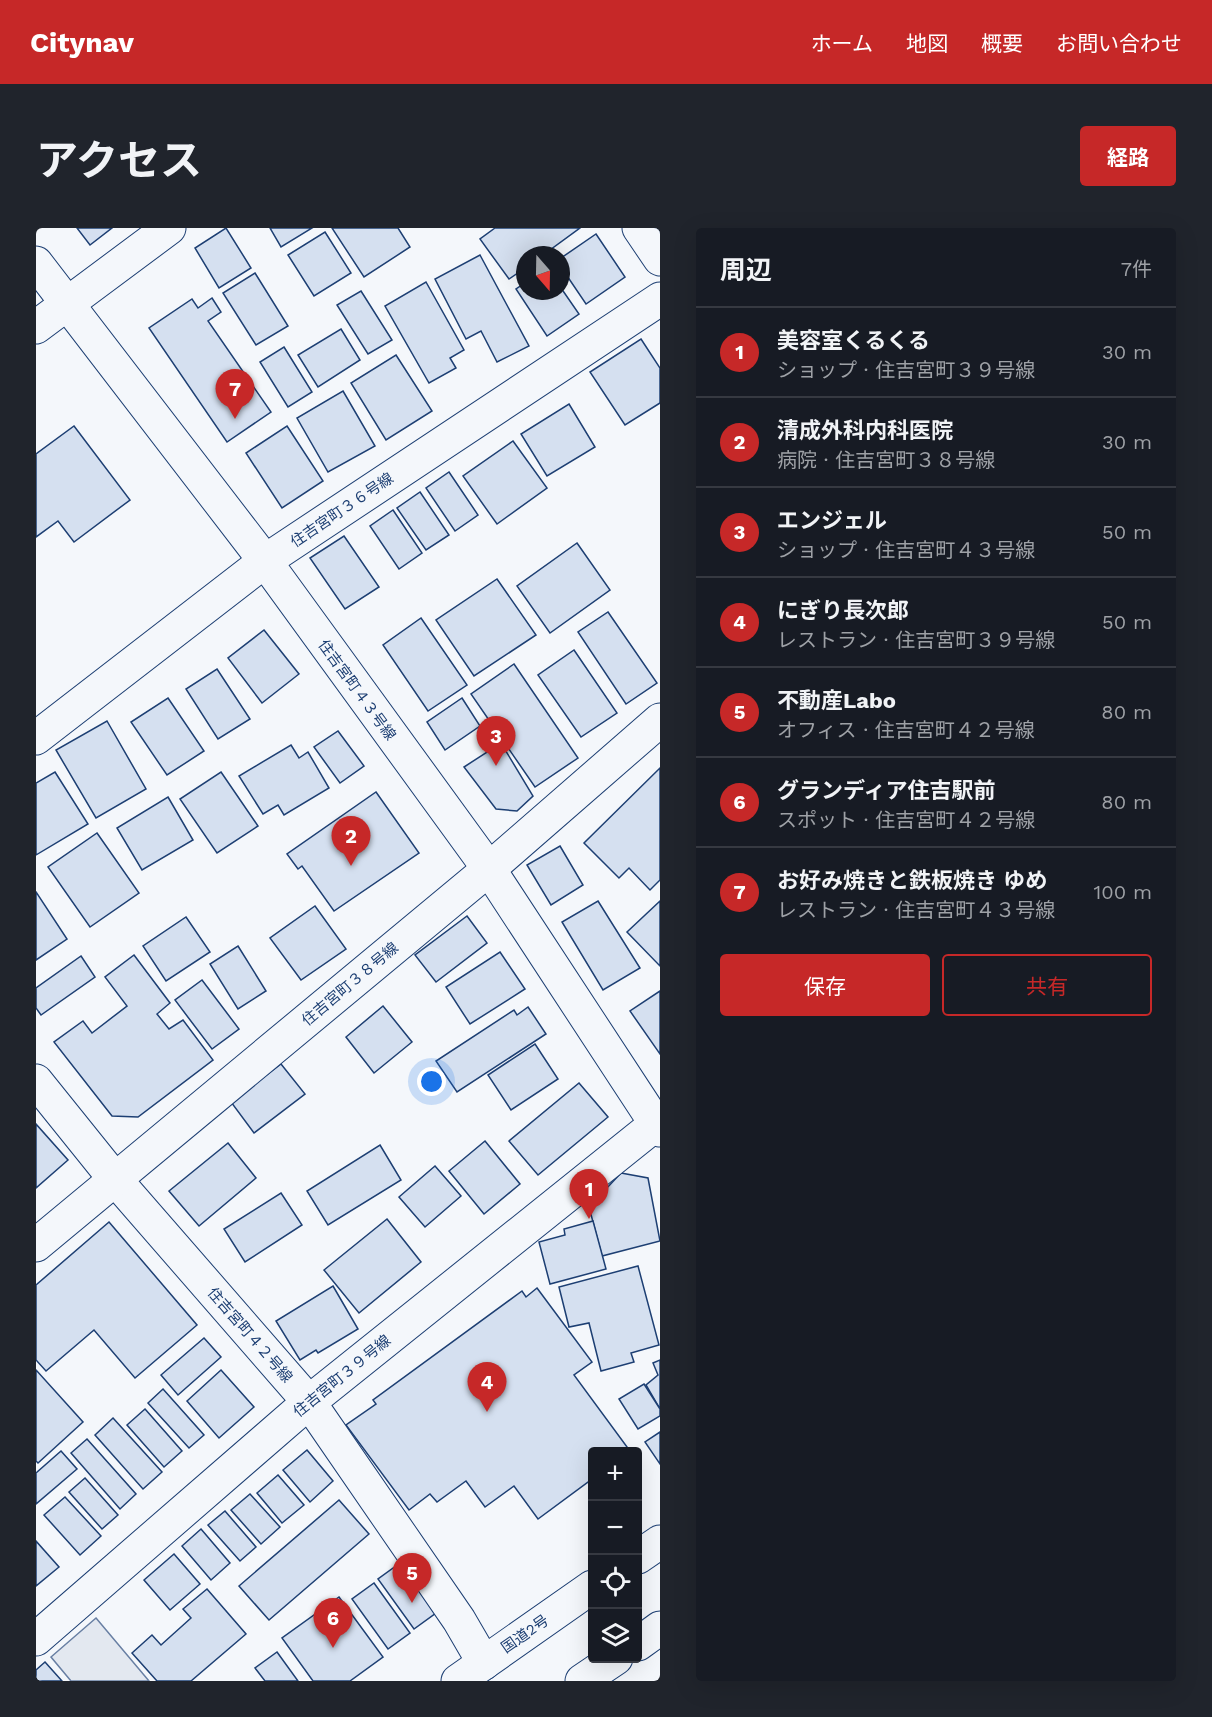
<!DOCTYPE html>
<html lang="ja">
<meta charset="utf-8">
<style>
body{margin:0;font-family:"Work Sans","Noto Sans JP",sans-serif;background:#20242c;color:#f1f3f6}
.controls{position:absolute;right:18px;bottom:18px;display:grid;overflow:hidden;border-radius:6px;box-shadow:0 6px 24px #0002}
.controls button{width:54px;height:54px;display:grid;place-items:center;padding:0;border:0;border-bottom:2px solid #363941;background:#171b24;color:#f1f3f6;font:30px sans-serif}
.compass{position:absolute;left:480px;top:18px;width:54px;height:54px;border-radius:50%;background:#171b24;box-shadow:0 6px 24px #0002;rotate:160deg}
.you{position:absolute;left:396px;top:854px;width:21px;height:21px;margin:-15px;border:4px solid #fff;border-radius:50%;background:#1a73e8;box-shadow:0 0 0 9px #1a73e833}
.badge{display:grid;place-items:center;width:39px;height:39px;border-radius:50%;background:#c62828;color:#fff;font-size:20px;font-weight:700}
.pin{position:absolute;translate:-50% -50px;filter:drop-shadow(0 2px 3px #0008)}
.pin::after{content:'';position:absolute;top:32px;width:21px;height:18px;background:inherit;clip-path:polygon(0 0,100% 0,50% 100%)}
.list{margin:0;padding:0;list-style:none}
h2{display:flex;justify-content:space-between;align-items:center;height:78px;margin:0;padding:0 24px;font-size:26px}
h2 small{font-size:20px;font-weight:400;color:#9ea1a6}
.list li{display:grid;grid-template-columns:39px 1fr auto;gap:18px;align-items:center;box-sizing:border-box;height:90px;padding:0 24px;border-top:2px solid #363941}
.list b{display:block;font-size:22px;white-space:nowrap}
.list p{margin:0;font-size:20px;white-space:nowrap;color:#9ea1a6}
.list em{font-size:20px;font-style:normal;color:#9ea1a6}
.actions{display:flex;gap:12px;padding:18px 24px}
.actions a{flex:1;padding:14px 0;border:2px solid #c62828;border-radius:6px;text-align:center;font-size:21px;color:#c62828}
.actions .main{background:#c62828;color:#fff}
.icon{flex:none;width:33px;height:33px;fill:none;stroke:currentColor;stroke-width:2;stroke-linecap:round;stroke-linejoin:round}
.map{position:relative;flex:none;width:624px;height:1453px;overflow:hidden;border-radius:6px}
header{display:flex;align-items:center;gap:36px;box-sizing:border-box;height:84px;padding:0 30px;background:#c62828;color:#fff}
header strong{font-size:28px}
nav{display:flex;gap:33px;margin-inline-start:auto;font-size:21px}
.intro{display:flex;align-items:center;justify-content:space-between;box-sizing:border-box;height:144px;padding:0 36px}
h1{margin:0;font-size:42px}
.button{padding:15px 27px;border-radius:6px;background:#c62828;color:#fff;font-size:21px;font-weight:700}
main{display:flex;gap:36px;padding:0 36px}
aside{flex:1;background:#171b24;border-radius:6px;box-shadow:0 6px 24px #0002}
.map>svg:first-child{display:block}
.parking{fill:#e3e8f0;stroke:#687fa3;stroke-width:1.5}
.building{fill:#d5e0f0;stroke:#1d3f73;stroke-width:1.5}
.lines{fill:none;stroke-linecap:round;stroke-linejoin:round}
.minor-casing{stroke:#1d3f73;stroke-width:35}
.tertiary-casing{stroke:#1d3f73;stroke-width:35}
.trunk-casing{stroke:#1d3f73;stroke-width:35}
.minor{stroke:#f4f7fb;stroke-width:33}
.tertiary{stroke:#f4f7fb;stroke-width:33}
.trunk{stroke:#f4f7fb;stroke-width:33}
.labels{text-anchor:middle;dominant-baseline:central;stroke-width:4.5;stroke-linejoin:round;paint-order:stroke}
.street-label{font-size:15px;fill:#1d3f73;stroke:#f4f7fb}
</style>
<header>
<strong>Citynav</strong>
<nav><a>ホーム</a><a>地図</a><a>概要</a><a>お問い合わせ</a></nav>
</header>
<div class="intro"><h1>アクセス</h1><a class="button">経路</a></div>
<main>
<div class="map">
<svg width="624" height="1453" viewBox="0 0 624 1453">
<rect width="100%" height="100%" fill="#f4f7fb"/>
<path class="parking" d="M60,1390L113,1453H35L15,1429Z"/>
<g class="building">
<path d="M41,0H76L54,17Z"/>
<path d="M190,0L215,40L183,60L159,20Z"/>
<path d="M234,0H276L245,19Z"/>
<path d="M296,0H362L374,19L328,49Z"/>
<path d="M459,0H544L507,27H489V40L473,51L444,11Z"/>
<path d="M289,4L315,45L278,68L252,27Z"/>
<path d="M560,6L589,49L550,76L525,39V30Z"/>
<path d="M444,27L493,118L461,134L445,103L430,111L399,51Z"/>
<path d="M219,45L252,98L220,117L187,65Z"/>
<path d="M390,54L428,122L414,130L420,140L393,155L349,78Z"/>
<path d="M489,55V63H525V60L543,86L511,108L480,61Z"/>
<path d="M325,63L356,112L332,126L301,77Z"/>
<path d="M176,70L185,84L172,93L235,184L191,214L113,100L156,71L162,80Z"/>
<path d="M305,101L324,132L282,159L262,127Z"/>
<path d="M605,111L624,140V175L589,197L554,144Z"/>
<path d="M248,119L276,164L252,179L224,134Z"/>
<path d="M360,127L396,183L350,212L315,155Z"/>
<path d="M307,163L339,218L292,244L261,190Z"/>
<path d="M533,176L559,219L511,248L485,206Z"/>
<path d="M38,198L94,272L38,314L22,293L0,309V226Z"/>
<path d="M251,198L287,253L246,280L210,225Z"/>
<path d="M477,213L511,260L461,296L427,248Z"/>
<path d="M413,244L442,287L419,303L390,260Z"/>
<path d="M384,264L413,307L390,322L361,280Z"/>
<path d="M357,282L386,325L363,341L334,298Z"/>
<path d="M308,308L343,359L309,381L274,330Z"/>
<path d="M541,315L574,362L514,405L481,358Z"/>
<path d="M461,351L500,407L438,448L400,392Z"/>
<path d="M572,384L621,455L590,476L542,404Z"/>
<path d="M385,390L431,457L392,483L347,417Z"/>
<path d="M228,402L263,446L226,475L192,430Z"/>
<path d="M538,422L581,485L545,509L502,447Z"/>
<path d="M478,436L542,530L499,559L435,466Z"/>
<path d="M181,441L214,491L182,511L150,461Z"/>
<path d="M132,470L168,523L131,547L95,494Z"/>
<path d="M426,470L444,498L409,522L391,494Z"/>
<path d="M71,493L110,561L60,590L20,522Z"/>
<path d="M302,503L328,538L304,555L278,519Z"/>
<path d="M465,515L497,568L481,583L460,581L428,539Z"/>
<path d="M255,517L263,530L272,524L293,560L248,587L242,577L227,586L203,548Z"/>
<path d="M624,540V652L614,662L593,640L583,650L548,615Z"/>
<path d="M19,544L52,596L0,627V555Z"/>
<path d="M185,544L222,598L181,625L144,571Z"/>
<path d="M340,564L383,625L298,683L266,638L262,641L251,626Z"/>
<path d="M132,569L157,612L106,642L81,600Z"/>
<path d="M61,605L103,665L54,699L12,639Z"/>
<path d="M524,618L547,657L515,677L491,637Z"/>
<path d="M0,664L31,711L0,732Z"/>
<path d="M562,673L604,740L567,762L526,694Z"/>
<path d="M624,673V738L591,704Z"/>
<path d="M279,678L310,721L265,752L234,710Z"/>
<path d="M431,688L451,715L400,754L379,727Z"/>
<path d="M150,689L174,724L130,753L107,718Z"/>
<path d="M202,718L230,763L202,781L174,736Z"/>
<path d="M464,724L489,761L434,796L410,759Z"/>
<path d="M98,727L134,775L121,786L133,801L147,792L177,832L102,889L76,888L18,814L47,793L56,805L91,778L69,749Z"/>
<path d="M45,728L59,749L5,787L0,780V760Z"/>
<path d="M166,752L203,801L176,821L139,772Z"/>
<path d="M624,763V826L594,783Z"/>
<path d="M347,778L376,814L338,845L310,809Z"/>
<path d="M492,779L510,806L421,864L400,833L478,782L481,787Z"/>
<path d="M499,816L522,851L475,882L452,847Z"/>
<path d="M245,836L269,866L218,905L195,874Z"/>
<path d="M543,855L572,889L502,947L473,913Z"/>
<path d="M0,896L32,932L0,960Z"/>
<path d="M449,913L484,956L448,986L413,943Z"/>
<path d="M192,915L220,950L163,998L133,963Z"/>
<path d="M344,917L365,952L292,997L271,963Z"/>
<path d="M399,938L425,968L389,999L363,969Z"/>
<path d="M585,945L612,950L624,1013L566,1028L553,979Z"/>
<path d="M245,965L266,997L209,1034L188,1001Z"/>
<path d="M351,991L385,1034L323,1085L288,1042Z"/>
<path d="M557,993L570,1041L514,1056L503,1014L529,1007L528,1001Z"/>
<path d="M73,994L161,1097L99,1150L58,1102L10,1143L0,1132V1057Z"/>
<path d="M602,1038L623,1117L595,1125L598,1134L565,1143L553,1095L533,1099L523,1059Z"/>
<path d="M297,1058L322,1101L282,1125L280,1122L264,1132L240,1093Z"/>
<path d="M501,1060L556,1134L538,1147L594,1223L556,1224V1251L502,1291L478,1258L449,1279L430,1253L401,1274L394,1266L373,1282L310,1197L340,1176L337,1172L486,1063L490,1069Z"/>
<path d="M168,1110L185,1129L142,1167L125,1147Z"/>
<path d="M624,1132V1181L610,1157L622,1147L617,1135Z"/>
<path d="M0,1142L47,1194L2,1235L0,1233Z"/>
<path d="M185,1142L218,1179L183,1210L151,1173Z"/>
<path d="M608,1156L624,1181V1188L602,1201L583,1171Z"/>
<path d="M127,1161L168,1207L153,1220L112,1175Z"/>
<path d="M109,1181L146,1223L128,1239L91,1197Z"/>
<path d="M77,1190L126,1244L107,1261L59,1207Z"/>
<path d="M624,1204V1236L609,1214Z"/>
<path d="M51,1211L100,1266L84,1281L35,1225Z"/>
<path d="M271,1222L297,1253L274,1274L247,1242Z"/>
<path d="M25,1223L41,1241L0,1276V1245Z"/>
<path d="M242,1247L268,1277L246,1295L221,1265Z"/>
<path d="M49,1250L82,1287L66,1301L33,1264Z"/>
<path d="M214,1266L244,1299L225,1316L195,1282Z"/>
<path d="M29,1269L65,1308L44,1327L8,1287Z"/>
<path d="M303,1272L333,1306L233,1392L203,1358Z"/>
<path d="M189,1283L220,1319L204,1333L172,1297Z"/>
<path d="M165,1301L194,1335L175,1352L146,1318Z"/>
<path d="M0,1313L23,1339L0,1358Z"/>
<path d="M138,1326L164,1356L134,1382L108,1352Z"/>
<path d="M364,1335L400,1385L378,1401L342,1351Z"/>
<path d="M338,1355L374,1405L352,1421L316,1371Z"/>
<path d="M171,1361L210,1406L155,1453H121L96,1425L116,1407L125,1417L155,1390L147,1381Z"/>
<path d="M303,1369L347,1429L314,1453H277L246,1410Z"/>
<path d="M241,1424L262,1453H229L219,1440Z"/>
<path d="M9,1434L26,1453H0V1442Z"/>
</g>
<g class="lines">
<defs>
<g id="minor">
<path d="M603,0L624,31"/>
<path d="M0,99L133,0"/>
<path d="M0,510L229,333L624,71"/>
<path d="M0,853L78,950L273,1174L423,1392L448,1435"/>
<path d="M0,1017L453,641L624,492"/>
<path d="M0,1411L273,1174L620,896"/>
</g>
<path id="tertiary" d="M0,35L229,333L453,641L624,902"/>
<g id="trunk">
<path d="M602,1329L624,1314"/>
<path d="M602,1416L624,1400"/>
<path d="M422,1453L556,1359"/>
<path d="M546,1453L580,1430"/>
</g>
</defs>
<use href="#minor" class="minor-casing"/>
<use href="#tertiary" class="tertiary-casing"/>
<use href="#trunk" class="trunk-casing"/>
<use href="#minor" class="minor"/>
<use href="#tertiary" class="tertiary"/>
<use href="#trunk" class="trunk"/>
</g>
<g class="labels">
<g class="street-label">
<text transform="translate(306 282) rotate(-34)">住吉宮町３６号線</text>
<text transform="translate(321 462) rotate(54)">住吉宮町４３号線</text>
<text transform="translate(314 756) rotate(-40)">住吉宮町３８号線</text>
<text transform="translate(214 1107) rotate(49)">住吉宮町４２号線</text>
<text transform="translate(306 1148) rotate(-39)">住吉宮町３９号線</text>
<text transform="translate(489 1406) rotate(-35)">国道2号</text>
</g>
</g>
</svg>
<div class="controls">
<button>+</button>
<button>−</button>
<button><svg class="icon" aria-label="locate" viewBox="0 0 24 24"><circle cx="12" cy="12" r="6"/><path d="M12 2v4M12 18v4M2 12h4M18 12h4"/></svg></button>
<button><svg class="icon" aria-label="layers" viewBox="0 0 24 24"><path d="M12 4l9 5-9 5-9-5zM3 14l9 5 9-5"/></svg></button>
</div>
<svg class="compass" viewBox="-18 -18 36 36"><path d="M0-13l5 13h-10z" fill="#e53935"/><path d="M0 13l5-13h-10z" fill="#9ea1a6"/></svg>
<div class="you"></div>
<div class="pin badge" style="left:553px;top:991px">1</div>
<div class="pin badge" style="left:315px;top:638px">2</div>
<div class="pin badge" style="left:460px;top:538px">3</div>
<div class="pin badge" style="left:451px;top:1184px">4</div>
<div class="pin badge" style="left:376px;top:1375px">5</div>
<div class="pin badge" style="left:297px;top:1420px">6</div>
<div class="pin badge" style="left:199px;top:191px">7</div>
</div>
<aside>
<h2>周辺<small>7件</small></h2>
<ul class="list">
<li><span class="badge">1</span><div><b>美容室くるくる</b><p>ショップ · 住吉宮町３９号線</p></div><em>30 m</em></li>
<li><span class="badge">2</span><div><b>清成外科内科医院</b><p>病院 · 住吉宮町３８号線</p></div><em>30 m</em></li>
<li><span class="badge">3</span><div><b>エンジェル</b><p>ショップ · 住吉宮町４３号線</p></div><em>50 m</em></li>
<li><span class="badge">4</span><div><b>にぎり長次郎</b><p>レストラン · 住吉宮町３９号線</p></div><em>50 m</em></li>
<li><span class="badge">5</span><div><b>不動産Labo</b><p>オフィス · 住吉宮町４２号線</p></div><em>80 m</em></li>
<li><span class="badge">6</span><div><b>グランディア住吉駅前</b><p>スポット · 住吉宮町４２号線</p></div><em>80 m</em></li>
<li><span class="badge">7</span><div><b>お好み焼きと鉄板焼き ゆめ</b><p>レストラン · 住吉宮町４３号線</p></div><em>100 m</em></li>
</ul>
<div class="actions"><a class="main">保存</a><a>共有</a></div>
</aside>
</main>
